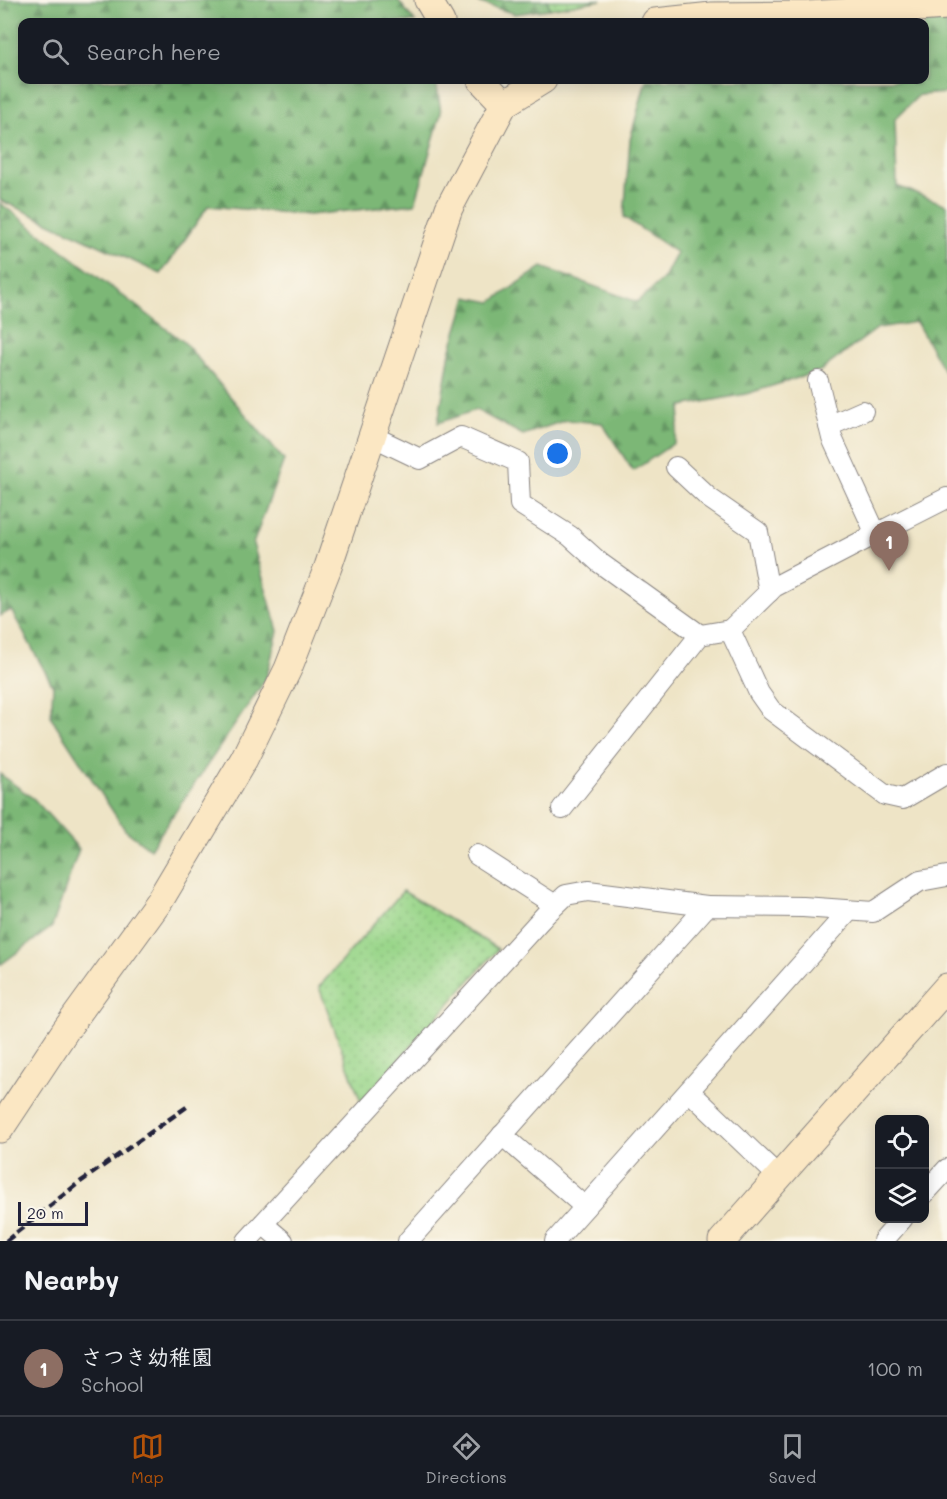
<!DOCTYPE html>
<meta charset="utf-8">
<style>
body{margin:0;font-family:Mali,"Klee One",sans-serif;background:#242831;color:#f1f3f6}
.controls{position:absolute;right:18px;bottom:18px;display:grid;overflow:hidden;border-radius:12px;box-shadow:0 3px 15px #0003}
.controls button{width:54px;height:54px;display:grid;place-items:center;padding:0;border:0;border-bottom:2px solid #363941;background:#171b24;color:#f1f3f6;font:30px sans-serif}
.scale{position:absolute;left:18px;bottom:15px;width:70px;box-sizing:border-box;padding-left:6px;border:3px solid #22223b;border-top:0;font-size:16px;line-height:21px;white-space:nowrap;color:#22223b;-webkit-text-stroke:4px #fbf7ec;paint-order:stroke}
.you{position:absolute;left:558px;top:454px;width:21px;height:21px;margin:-15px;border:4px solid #fff;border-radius:50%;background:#1a73e8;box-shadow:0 0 0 9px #1a73e833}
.badge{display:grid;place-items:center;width:39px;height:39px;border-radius:50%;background:#b45309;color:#fff;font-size:20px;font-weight:700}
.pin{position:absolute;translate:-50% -50px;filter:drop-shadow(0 2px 3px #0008)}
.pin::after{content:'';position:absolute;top:32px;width:21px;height:18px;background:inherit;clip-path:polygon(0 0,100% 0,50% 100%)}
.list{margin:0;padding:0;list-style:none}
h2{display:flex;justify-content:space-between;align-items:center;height:78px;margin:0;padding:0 24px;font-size:26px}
h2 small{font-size:20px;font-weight:400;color:#9ea1a6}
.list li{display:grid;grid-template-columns:39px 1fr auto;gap:18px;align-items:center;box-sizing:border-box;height:96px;padding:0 24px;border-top:2px solid #363941}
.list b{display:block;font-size:22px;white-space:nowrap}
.list p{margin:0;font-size:20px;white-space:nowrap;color:#9ea1a6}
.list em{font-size:20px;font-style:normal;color:#9ea1a6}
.icon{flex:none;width:33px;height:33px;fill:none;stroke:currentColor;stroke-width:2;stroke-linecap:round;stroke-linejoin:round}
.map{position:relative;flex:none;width:947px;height:1241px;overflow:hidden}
.search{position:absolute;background:#171b24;box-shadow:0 3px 15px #0003;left:18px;right:18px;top:18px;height:66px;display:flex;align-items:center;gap:15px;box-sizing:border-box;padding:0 21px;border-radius:12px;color:#9ea1a6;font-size:22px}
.sheet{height:174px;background:#171b24}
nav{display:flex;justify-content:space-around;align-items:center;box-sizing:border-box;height:84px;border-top:2px solid #363941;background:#171b24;font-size:16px;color:#9ea1a6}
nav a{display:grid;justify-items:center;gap:3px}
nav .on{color:#b45309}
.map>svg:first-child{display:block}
.grass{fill:url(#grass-dots);stroke:#5e7c62;stroke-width:1.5}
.forest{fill:url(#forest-firs);stroke:#4e6c58;stroke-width:1.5}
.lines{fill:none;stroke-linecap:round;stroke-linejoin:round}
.street-casing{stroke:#888380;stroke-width:22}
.secondary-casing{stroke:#888380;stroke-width:29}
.street{stroke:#fff;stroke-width:20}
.secondary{stroke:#fbe7c3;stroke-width:27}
.rail{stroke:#22223b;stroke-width:4.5;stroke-dasharray:9 4.5;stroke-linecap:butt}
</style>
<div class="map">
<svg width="947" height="1241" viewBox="0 0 947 1241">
<defs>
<pattern id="grass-dots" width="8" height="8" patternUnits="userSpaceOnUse" patternTransform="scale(1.5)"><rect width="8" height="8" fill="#9ad68a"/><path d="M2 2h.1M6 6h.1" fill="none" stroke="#84b778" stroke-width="1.8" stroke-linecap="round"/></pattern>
<pattern id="forest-firs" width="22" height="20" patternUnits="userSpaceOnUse" patternTransform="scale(1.5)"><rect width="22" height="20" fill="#7bb776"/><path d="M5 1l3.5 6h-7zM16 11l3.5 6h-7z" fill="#649462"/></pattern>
</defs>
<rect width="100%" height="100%" fill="#fbf7ec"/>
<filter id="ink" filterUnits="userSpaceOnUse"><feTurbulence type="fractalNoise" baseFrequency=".0167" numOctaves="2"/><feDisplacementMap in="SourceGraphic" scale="12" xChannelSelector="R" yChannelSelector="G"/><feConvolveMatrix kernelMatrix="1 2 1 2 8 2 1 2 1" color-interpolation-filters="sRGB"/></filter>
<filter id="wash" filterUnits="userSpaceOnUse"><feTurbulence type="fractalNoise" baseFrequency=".008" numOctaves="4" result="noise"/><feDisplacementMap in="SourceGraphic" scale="24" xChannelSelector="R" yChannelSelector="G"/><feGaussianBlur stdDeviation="1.35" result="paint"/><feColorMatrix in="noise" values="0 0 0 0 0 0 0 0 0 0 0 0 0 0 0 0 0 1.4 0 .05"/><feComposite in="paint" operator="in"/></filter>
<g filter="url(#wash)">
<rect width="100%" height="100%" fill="#eee4c6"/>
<g class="grass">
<path d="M547,0H601L550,9Z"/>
<path d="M403,891L498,949L361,1102L319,987Z"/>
</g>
<g class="forest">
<path d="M0,0H398L415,22H22V80H436L441,113L415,204L309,215L208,206L161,274L0,200Z"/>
<path d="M471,0H547L550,9L515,14Z"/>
<path d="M947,20V93L919,95L895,119L897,186L947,205V376L916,322L878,328L820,371L746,394L682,406L674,443L633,471L602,423L566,420L523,435L476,410L438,423L450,352L467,297L491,302L542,267L637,302L663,279L677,253L624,217L630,140L646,80H924V22H901Z"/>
<path d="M0,203L184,342L284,460L253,544L278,631L266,679L150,849L125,830L51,717L53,686L11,610L0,616Z"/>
<path d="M0,774L34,799L79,849L52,927L0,965Z"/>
</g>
</g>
<g filter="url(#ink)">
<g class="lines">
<defs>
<g id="street">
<path d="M829,426L863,411"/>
<path d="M372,436L420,459L461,437L518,462L520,504L570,536L600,563L700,635L562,809"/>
<path d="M676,467L709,498L758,532L769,592"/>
<path d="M876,534L947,498"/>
<path d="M730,630L774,587L876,534L832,438L818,381"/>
<path d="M700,635L730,630L759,693L771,710L885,795L903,799L947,773"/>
<path d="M477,855L555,905"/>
<path d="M689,1091L779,1177"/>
<path d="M502,1135L585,1207"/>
<path d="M924,1194L947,1169"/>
<path d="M263,1224L283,1241"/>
<path d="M247,1241L546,914L566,895L588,891L707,906"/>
<path d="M408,1241L707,906L803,907L873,912L920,881L947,876"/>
<path d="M555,1241L849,911"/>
<path d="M883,1241L903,1218"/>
</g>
<g id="secondary">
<path d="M428,0L441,22"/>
<path d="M655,22L712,16L809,15L947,6"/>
<path d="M481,80L504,104"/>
<path d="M0,1129L65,1031L160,900L244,759L288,669L328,567L449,208L504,104L543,80"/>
<path d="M722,1241L947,987"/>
</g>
</defs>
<use href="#street" class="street-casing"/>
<use href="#secondary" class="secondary-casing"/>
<use href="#street" class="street"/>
<use href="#secondary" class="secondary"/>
<path class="rail" d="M6,1241L76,1185L188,1106"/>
</g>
</g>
</svg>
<div class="controls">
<button><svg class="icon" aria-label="locate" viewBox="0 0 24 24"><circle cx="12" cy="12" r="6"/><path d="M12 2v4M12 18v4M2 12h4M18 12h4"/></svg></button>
<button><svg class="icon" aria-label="layers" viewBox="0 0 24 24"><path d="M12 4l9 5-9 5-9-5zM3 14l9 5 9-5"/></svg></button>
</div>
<div class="scale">20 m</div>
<div class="you"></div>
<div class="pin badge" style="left:889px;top:571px;background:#8d6e63">1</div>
<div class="search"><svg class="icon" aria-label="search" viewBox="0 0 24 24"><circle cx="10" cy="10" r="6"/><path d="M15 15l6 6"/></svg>Search here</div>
</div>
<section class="sheet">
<h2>Nearby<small></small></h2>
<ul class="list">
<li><span class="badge" style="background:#8d6e63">1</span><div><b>さつき幼稚園</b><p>School</p></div><em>100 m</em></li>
</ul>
</section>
<nav>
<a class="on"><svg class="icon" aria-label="map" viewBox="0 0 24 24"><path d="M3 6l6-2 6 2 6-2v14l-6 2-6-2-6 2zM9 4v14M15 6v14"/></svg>Map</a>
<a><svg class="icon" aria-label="directions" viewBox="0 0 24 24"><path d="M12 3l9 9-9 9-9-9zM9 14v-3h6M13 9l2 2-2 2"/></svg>Directions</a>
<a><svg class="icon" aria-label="saved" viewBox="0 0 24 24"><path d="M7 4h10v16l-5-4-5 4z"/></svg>Saved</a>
</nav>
